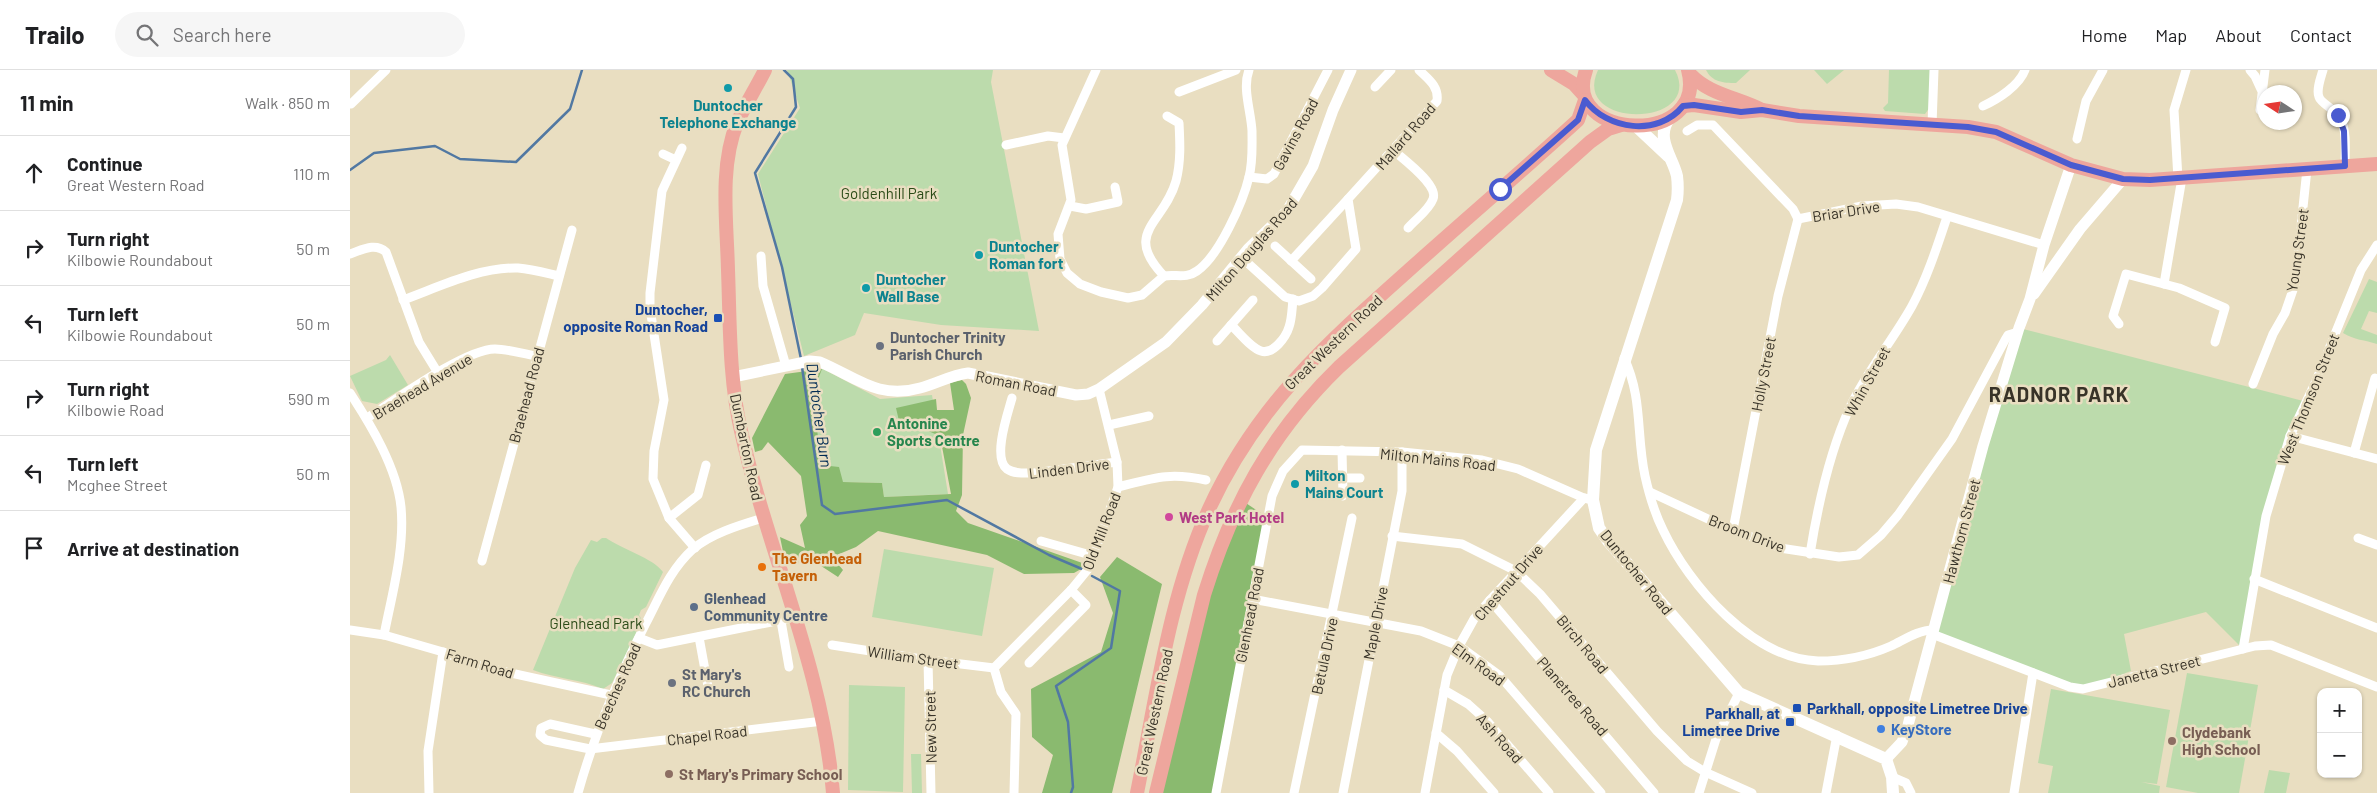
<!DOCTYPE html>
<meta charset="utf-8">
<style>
body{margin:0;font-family:Barlow,sans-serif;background:#f6f6f6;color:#202124}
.controls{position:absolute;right:15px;bottom:15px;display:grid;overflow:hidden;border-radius:10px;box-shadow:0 1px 4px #0004}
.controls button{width:45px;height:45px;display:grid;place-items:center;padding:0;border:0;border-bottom:1px solid #e0e0e0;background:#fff;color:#202124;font:25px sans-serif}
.compass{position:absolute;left:1907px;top:15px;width:45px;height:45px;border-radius:50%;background:#fff;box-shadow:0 1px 4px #0004;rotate:282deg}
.stop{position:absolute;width:15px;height:15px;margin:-11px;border:4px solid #4a5bd0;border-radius:50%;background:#fff}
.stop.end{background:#4a5bd0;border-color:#fff;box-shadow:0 1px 5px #0008}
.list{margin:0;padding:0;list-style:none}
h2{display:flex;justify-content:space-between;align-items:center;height:65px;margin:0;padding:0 20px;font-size:21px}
h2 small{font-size:16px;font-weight:400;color:#757577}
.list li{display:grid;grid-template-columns:32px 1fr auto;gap:15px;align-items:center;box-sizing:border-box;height:75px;padding:0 20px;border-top:1px solid #e0e0e0}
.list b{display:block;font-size:19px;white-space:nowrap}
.list p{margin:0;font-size:16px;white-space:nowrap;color:#757577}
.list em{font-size:16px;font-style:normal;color:#757577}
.icon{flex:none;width:28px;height:28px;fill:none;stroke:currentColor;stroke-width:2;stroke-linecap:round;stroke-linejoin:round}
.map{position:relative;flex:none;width:2027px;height:723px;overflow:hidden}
header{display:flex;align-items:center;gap:30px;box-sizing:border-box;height:70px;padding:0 25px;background:#fff;border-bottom:1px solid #e0e0e0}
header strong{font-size:24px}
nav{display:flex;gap:28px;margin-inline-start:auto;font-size:18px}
.search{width:350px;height:45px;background:#f6f6f6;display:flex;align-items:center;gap:12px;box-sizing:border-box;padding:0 18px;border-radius:28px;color:#757577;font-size:19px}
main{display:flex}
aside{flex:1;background:#fff}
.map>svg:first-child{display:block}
.green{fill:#bcdbac}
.forest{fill:#8aba6f}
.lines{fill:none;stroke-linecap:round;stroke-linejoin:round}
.stream{stroke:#5178a2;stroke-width:2.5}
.minor{stroke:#fff;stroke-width:9}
.tertiary{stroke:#fff;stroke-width:11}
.secondary{stroke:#fff;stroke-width:12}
.primary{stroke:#eea69d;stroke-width:14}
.route{stroke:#4a5bd0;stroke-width:6}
.culture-dot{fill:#0f9aa8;stroke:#e9dec1;stroke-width:2}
.transit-dot{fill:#1a4fb4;stroke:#e9dec1;stroke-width:2}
.worship-dot{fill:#6b7280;stroke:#e9dec1;stroke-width:2}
.leisure-dot{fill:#2e9e5b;stroke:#e9dec1;stroke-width:2}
.hotel-dot{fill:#d1479c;stroke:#e9dec1;stroke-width:2}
.food-dot{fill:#e8710a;stroke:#e9dec1;stroke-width:2}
.service-dot{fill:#5c6f8a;stroke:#e9dec1;stroke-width:2}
.shop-dot{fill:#3f7fe0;stroke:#e9dec1;stroke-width:2}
.education-dot{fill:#8d6e63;stroke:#e9dec1;stroke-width:2}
.labels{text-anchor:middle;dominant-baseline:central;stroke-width:5;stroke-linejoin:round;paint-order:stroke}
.culture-label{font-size:15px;font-weight:bold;fill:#0d838f;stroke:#e9dec1;text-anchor:start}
.street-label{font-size:15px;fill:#383328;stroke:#e9dec1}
.park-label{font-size:15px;fill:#2b4b17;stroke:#e9dec1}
.transit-label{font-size:15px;font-weight:bold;fill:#164399;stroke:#e9dec1;text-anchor:end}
.worship-label{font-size:15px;font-weight:bold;fill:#5b616d;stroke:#e9dec1;text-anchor:start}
.leisure-label{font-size:15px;font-weight:bold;fill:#27864d;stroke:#e9dec1;text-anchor:start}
.hotel-label{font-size:15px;font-weight:bold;fill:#b23c85;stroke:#e9dec1;text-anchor:start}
.food-label{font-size:15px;font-weight:bold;fill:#c56008;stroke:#e9dec1;text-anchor:start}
.service-label{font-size:15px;font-weight:bold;fill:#4e5e75;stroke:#e9dec1;text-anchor:start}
.shop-label{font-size:15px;font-weight:bold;fill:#366cbe;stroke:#e9dec1;text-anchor:start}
.education-label{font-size:15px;font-weight:bold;fill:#785e54;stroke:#e9dec1;text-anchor:start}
.water-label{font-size:16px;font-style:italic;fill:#002b54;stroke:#e9dec1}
.district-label{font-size:20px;font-weight:bold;letter-spacing:1px;fill:#383328;stroke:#e9dec1}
</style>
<header>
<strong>Trailo</strong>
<div class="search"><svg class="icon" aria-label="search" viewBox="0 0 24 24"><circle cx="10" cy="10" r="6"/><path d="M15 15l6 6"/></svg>Search here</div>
<nav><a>Home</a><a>Map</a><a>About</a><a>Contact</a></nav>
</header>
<main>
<aside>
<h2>11 min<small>Walk · 850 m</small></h2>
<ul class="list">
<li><svg class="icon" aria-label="ahead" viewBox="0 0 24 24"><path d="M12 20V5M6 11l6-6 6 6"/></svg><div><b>Continue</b><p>Great Western Road</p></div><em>110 m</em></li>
<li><svg class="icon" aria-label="right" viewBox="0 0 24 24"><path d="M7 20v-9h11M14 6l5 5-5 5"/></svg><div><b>Turn right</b><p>Kilbowie Roundabout</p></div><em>50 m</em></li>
<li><svg class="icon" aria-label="left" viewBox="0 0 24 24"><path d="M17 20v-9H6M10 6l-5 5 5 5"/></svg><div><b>Turn left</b><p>Kilbowie Roundabout</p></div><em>50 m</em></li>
<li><svg class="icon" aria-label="right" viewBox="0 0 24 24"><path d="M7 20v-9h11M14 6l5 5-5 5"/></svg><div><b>Turn right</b><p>Kilbowie Road</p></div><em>590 m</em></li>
<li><svg class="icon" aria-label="left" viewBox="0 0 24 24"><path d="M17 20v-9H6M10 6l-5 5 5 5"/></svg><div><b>Turn left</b><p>Mcghee Street</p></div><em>50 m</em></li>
<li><svg class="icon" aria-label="arrive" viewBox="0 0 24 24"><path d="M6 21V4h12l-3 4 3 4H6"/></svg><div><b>Arrive at destination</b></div></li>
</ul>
</aside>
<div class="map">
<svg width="2027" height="723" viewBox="0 0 2027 723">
<rect width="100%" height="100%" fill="#e9dec1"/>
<g class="green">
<path d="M437,0H643L641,12L689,261L591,255L514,243L505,265L454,286L408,104L450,38Z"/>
<path d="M1248,0H1325C1355,58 1220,60 1248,0Z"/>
<path d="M1356,0H1400L1386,13C1373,13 1362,12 1356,0Z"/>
<path d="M1464,0H1494L1477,14Z"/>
<path d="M1539,0H1581L1580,37L1575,44L1535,41L1533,38L1538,33Z"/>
<path d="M2019,209L2027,212V243L2019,241L2011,259L2027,265V274C2015,270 2004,270 1993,263Z"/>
<path d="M1669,258L1957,332L1929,398L1893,579L1856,542L1774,564L1781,601L1733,619L1582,564Z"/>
<path d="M40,285L58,315L27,334L12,331L0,306L36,290Z"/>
<path d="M473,299L530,329L582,325L598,424L534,427L532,413L493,412L470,395L461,300Z"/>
<path d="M252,468H256C272,479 303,488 313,502L296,537L291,540L289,545L292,550L289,557L262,613L253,619C231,609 206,609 183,600L225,498L241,470L247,472Z"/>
<path d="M534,479L644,498L632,566L522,547Z"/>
<path d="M1837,603L1908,615L1889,723H1848L1816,717Z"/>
<path d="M499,615L555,617L553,722L498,720Z"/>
<path d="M1701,619L1820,640L1807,714L1791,712L1810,716L1809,723H1698L1703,696L1688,693Z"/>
<path d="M561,684H571L572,723H562Z"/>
<path d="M1919,700L1940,703L1936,723H1914Z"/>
</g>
<g class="forest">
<path d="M472,299L463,322L471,395L489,397L493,412L532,413L534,427L601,424L590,366L557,352L549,351L546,338L586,329L587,340H604L600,313L612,310L616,314L621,328L613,365L612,425L606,441L618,453L738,495L724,503L674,504L637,485L528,461L506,477L482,487L493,500L488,507L462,490L436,496L430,467L455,478L450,455L457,446L451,406L418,372L412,380L405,382L402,368L435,304Z"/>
<path d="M890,429L918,448L866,723H806L854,525Z"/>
<path d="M767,487L812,514L762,723H692L703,685L682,667L681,619L751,582L763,543L750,507Z"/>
</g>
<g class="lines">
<g class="stream">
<path d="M434,0L443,9L446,37L405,103L432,197L451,289"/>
<path d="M0,100L24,83L85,76L110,89L166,92L220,39L232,0"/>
<path d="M452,297L472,435L485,444L597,430L699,485L732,499"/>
<path d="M721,723L723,717L718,652L706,616L761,578L770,521L742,506"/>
</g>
<g class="minor">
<path d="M746,0L712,75L721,130L708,164L710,189L717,203L730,214L751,222L778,228L792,225L814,206"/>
<path d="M1900,0L1905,6L1911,19"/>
<path d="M1973,0C1971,7 1966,20 1969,27C1971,34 1986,39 1991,49C1997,63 1995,81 1995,96"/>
<path d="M1025,17L1041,0"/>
<path d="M829,22L886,0"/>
<path d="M1,34L36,0"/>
<path d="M1633,36C1648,29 1669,16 1675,0"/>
<path d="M1910,40L1915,0"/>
<path d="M1582,55L1584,0"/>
<path d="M1337,61L1347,55H1363L1443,139L1448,149L1512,136L1546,134L1568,137L1694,175"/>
<path d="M1727,69L1736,31L1753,0"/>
<path d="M656,75L698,66L714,68"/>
<path d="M332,78L312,121L300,223V238L314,330L304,381L303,409L319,448L345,478"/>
<path d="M1043,80C1053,89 1089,115 1083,129C1079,140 1066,149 1058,158"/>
<path d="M313,84L326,90"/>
<path d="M899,107L917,109L924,104L978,0"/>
<path d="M1828,109L1824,40L1836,0"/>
<path d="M720,136L736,139L768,132L765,117"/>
<path d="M925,176L961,209"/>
<path d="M0,184C12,180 25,172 36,182L69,272L88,303"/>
<path d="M411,186L413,216L436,296"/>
<path d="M891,187L935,227L949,231L963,226L972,218L1006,179L998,129L1087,31C1089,16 1078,9 1069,0"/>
<path d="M941,191L998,129"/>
<path d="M814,206C826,204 836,209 847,201C869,186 893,132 899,107C903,92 902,76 902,61C901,41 892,18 899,0"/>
<path d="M814,206C772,162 814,154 826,111C831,92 830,72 829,53L817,46"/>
<path d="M1814,214L1832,108"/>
<path d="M53,230C89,217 129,197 168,198C182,199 196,203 209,206"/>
<path d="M1769,254L1763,246L1776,204L1829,218L1875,238L1865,272"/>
<path d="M881,255C889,262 901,278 911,281C923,285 936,267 939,257C942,249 942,238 943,229"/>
<path d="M867,271L903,230"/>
<path d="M1274,288C1293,328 1286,364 1295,406C1299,424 1305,444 1313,460C1339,515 1403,589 1468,591C1494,591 1516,587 1541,576C1554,570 1568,560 1583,560"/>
<path d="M1903,314L1923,264L1935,243L1945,214L1957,99"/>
<path d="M0,323C21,355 47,398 51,437C55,479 42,524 34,565"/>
<path d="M662,328C658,343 642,388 657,399C664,404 675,403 684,403L767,392"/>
<path d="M17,348C44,331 115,279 145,279C158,279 173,284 187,286"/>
<path d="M759,355L799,346"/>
<path d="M1940,366L2027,389"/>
<path d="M992,380L993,426"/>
<path d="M2004,383L2025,308"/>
<path d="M993,408H1010"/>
<path d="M768,417C804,408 819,402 856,410"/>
<path d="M1300,422L1373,456L1430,478L1489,487L1508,485L1531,465L1548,445L1602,369L1655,270L1658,265L1668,262"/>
<path d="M319,448L348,425L356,395"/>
<path d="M1383,460L1428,226L1448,149"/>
<path d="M1042,466L1112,474L1166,501L1190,524L1307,661L1337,691L1355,702L1402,723"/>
<path d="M2008,468L2027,475"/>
<path d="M691,471L744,486"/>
<path d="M1460,484C1468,434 1479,383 1500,337C1517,301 1543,270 1562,236C1577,208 1587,177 1597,147"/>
<path d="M132,491L222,160"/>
<path d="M1904,509L2027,558"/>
<path d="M902,529L1071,561L1109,576L1150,606L1251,723"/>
<path d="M1140,530L1304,723"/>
<path d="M431,551L439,597"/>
<path d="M0,560L34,565L93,582L133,597L261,625"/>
<path d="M1582,564L1720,617L1733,619L1905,576L1921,575L2027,617"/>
<path d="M349,567L359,622"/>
<path d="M289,568L307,575L446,547"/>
<path d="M482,575L578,590L644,598"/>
<path d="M1893,579L1916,446L1940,366L1966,311L2011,200L2027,175"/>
<path d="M578,590L581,723"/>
<path d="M679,593L736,535L721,520"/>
<path d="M644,598L721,520L739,498L768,417L767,392L749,319"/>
<path d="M644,598L651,622L666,644L664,723"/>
<path d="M357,607L369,605"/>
<path d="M1094,620L1118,634L1137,651L1199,723"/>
<path d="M1086,663L1107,681L1144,723"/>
<path d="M245,664L200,654L191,658L190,665L196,670L240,679L473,651"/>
<path d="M1542,707L1556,713L1561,723"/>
<path d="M79,723L78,681L93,582"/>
<path d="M228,723C245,662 267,610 296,553C310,526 320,500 343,479C362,463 390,455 413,448"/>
<path d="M866,723L922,426L933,401L952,380L1052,382L1132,390L1168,399L1234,428L1243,430"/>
<path d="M944,723L1002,448"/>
<path d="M993,723L1052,421V382"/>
<path d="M1075,723L1097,605L1109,576L1124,549L1140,530L1234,428"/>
<path d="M1349,723L1366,669L1389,623"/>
<path d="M1476,723L1487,665"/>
<path d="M1664,723L1683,603"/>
</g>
<g class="tertiary">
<path d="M1684,224L1730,159L1773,109"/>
<path d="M383,307L460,291L470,292C506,307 528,330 570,318C586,314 601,305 618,303L726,325L738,324L749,319L816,272L852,235L898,179L937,141L963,96L983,40L1001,0"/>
<path d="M1536,689L1552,672L1558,655L1633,376L1669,258L1680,229L1694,175L1721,95"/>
</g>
<g class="secondary">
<path d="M1319,49C1305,68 1323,88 1327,106C1328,114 1328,122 1327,130L1246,380L1243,430L1249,458L1258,471L1389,623L1536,689L1542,707L1543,723"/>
<path d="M1286,56L1318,86"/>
</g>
<g class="primary">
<path d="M415,0C406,18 395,35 387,53C369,97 377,153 378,200C380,253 379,309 391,361C418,483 473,598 483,723"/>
<path d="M1201,0L1224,14L1233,24"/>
<path d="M1236,0C1210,71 1359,77 1338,0"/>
<path d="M1339,3C1359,25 1387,27 1412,40"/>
<path d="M1333,36L1344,35L1391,42L1412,40L1449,46L1618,57L1646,62L1721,95L1773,109L1800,110L2027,94"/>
<path d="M787,723C806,629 819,526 859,439C906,336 976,274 1059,200C1115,150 1172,101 1228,50L1235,30"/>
<path d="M806,723L854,525C882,435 921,363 989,297L1240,72L1258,59L1271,55"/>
</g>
</g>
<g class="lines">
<path class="route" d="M1150,119L1228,50L1235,30C1257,60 1308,67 1333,36L1344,35L1391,42L1412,40L1449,46L1618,57L1646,62L1721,95L1773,109L1800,110L1995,96L1994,61L1988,45"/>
</g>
<g class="culture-dot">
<circle cx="378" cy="18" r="5"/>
<circle cx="629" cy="185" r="5"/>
<circle cx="516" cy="218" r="5"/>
<circle cx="945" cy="414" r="5"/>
</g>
<g class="transit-dot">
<rect x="363" y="243" width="10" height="10" rx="2.5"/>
<rect x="1442" y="633" width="10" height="10" rx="2.5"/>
<rect x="1435" y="647" width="10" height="10" rx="2.5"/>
</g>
<g class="worship-dot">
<circle cx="530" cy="276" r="5"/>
<circle cx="322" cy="613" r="5"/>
</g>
<circle class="leisure-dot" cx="527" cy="362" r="5"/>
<circle class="hotel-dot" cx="819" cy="447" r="5"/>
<circle class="food-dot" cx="412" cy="497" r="5"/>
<circle class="service-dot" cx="344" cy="537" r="5"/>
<circle class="shop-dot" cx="1531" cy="659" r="5"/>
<g class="education-dot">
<circle cx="1822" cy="671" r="5"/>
<circle cx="319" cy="704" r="5"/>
</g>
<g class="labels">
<g class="culture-label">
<text x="378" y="35" text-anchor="middle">Duntocher<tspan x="378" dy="17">Telephone Exchange</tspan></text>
<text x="639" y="176">Duntocher<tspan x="639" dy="17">Roman fort</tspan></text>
<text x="526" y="209">Duntocher<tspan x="526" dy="17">Wall Base</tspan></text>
<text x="955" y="405">Milton<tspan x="955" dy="17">Mains Court</tspan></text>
</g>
<g class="street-label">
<text transform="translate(945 64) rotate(-62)">Gavins Road</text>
<text transform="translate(1055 66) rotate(-49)">Mallard Road</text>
<text transform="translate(1496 141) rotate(-9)">Briar Drive</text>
<text transform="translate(901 179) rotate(-49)">Milton Douglas Road</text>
<text transform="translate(1947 180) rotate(-82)">Young Street</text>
<text transform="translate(983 272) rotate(-44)">Great Western Road</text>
<text transform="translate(1413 304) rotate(-79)">Holly Street</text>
<text transform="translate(1517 311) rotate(-61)">Whin Street</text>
<text transform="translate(666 313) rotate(11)">Roman Road</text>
<text transform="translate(72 316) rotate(-31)">Braehead Avenue</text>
<text transform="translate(176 325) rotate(-75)">Braehead Road</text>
<text transform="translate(1958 329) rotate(-68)">West Thomson Street</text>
<text transform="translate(397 377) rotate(78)">Dumbarton Road</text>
<text transform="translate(1088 389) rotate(6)">Milton Mains Road</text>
<text transform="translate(719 398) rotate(-7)">Linden Drive</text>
<text transform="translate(751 461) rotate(-69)">Old Mill Road</text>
<text transform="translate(1611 461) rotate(-75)">Hawthorn Street</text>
<text transform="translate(1397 463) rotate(21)">Broom Drive</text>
<text transform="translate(1287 502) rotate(51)">Duntocher Road</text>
<text transform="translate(1158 512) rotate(-49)">Chestnut Drive</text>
<text transform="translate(899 545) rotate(-79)">Glenhead Road</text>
<text transform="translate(1025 553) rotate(-79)">Maple Drive</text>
<text transform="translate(1233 574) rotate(50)">Birch Road</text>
<text transform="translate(974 586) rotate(-78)">Betula Drive</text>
<text transform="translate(563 587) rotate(8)">William Street</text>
<text transform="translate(130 593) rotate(17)">Farm Road</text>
<text transform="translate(1129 594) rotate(36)">Elm Road</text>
<text transform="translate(1804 601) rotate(-14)">Janetta Street</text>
<text transform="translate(267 616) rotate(-66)">Beeches Road</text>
<text transform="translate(1223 626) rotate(49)">Planetree Road</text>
<text transform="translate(804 642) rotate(-78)">Great Western Road</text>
<text transform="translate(580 657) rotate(-91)">New Street</text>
<text transform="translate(357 665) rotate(-7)">Chapel Road</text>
<text transform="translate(1150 668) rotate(48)">Ash Road</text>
</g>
<g class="park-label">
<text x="539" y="123">Goldenhill Park</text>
<text x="246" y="553">Glenhead Park</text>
</g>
<g class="transit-label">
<text x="358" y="239">Duntocher,<tspan x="358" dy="17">opposite Roman Road</tspan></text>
<text x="1457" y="638" text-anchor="start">Parkhall, opposite Limetree Drive</text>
<text x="1430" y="643">Parkhall, at<tspan x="1430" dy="17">Limetree Drive</tspan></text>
</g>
<g class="worship-label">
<text x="540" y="267">Duntocher Trinity<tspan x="540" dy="17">Parish Church</tspan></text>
<text x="332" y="604">St Mary's<tspan x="332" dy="17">RC Church</tspan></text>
</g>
<g class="leisure-label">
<text x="537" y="353">Antonine<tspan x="537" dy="17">Sports Centre</tspan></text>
</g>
<g class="hotel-label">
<text x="829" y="447">West Park Hotel</text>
</g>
<g class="food-label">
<text x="422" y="488">The Glenhead<tspan x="422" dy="17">Tavern</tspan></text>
</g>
<g class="service-label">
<text x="354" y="528">Glenhead<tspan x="354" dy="17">Community Centre</tspan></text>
</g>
<g class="shop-label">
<text x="1541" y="659">KeyStore</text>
</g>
<g class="education-label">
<text x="1832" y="662">Clydebank<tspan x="1832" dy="17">High School</tspan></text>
<text x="329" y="704">St Mary's Primary School</text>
</g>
<g class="water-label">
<text transform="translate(470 345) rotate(82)">Duntocher Burn</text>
</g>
<g class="district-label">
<text x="1709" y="324">RADNOR PARK</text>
</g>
</g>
</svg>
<div class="controls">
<button>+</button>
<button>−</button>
</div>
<svg class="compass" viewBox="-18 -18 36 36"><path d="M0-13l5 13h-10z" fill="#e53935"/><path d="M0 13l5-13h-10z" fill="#757577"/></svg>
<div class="stop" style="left:1150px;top:119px"></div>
<div class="stop end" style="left:1988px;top:45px"></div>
</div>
</main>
